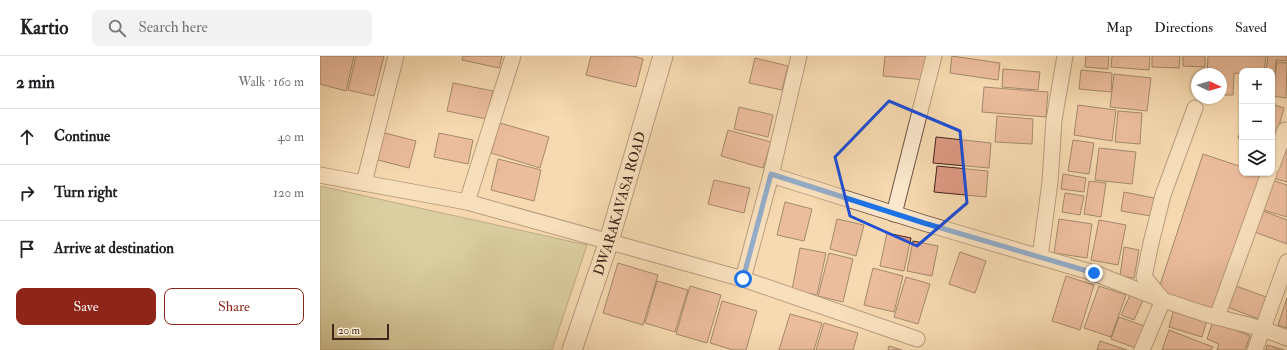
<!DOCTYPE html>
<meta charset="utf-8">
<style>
body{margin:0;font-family:"IM FELL Double Pica",serif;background:#f2f2f2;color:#202124}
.controls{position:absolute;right:12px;top:12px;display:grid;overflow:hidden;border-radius:8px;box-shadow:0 1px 3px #0004}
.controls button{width:36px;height:36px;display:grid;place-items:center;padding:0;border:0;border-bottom:1px solid #e0e0e0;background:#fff;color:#202124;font:20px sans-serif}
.compass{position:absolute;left:871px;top:12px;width:36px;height:36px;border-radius:50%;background:#fff;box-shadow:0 1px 3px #0004;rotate:94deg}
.scale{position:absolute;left:12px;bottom:10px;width:57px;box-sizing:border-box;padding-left:4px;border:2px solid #3f251a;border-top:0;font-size:11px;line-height:14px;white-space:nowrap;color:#3f251a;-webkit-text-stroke:3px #fae7cc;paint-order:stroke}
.stop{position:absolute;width:12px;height:12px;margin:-9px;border:3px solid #1a73e8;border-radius:50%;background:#fff}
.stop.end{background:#1a73e8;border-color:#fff;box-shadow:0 1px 4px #0008}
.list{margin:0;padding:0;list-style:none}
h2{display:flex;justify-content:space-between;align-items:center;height:52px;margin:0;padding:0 16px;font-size:17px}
h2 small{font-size:13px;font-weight:400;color:#757577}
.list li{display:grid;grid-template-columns:26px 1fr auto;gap:12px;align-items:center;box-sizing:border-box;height:56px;padding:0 16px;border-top:1px solid #e0e0e0}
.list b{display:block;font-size:15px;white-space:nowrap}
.list em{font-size:13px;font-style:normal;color:#757577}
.actions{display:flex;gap:8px;padding:12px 16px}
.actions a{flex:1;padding:9px 0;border:1px solid #8f2418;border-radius:8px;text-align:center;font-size:14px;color:#8f2418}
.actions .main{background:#8f2418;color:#fff}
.icon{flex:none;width:22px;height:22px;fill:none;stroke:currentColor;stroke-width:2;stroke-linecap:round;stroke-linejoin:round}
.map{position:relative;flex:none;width:967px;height:294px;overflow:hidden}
header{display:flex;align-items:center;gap:24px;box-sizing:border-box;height:56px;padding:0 20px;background:#fff;border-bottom:1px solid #e0e0e0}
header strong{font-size:19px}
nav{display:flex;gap:22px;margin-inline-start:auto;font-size:14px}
.search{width:280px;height:36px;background:#f2f2f2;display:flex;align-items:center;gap:10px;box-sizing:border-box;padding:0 14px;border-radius:8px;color:#757577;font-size:15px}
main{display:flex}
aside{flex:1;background:#fff}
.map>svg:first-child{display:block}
.green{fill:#b8c18f;stroke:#7c7354}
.building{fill:#de9a85;stroke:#3f251a}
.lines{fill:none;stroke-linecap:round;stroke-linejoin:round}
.minor-casing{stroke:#6d5240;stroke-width:17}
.tertiary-casing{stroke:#6d5240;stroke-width:21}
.minor{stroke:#fae7cc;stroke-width:15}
.tertiary{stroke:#fae7cc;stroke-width:19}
.route{stroke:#1a73e8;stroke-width:5}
.marked{fill:none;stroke:#1d4ed8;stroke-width:3;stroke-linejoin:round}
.labels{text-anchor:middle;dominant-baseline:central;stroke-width:3.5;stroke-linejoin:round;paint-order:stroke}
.street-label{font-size:14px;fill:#3f251a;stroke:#fae7cc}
</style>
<header>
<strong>Kartio</strong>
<div class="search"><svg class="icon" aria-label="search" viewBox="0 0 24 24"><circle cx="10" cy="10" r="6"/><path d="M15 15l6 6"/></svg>Search here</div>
<nav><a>Map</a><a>Directions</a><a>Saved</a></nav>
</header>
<main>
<aside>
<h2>2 min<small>Walk · 160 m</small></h2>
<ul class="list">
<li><svg class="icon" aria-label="ahead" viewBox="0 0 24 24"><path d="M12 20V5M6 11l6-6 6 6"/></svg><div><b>Continue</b></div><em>40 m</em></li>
<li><svg class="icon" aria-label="right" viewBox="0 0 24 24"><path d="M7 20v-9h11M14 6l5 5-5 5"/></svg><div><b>Turn right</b></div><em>120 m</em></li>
<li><svg class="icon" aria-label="arrive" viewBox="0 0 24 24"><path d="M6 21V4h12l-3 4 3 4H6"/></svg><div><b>Arrive at destination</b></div></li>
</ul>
<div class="actions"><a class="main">Save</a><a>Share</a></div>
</aside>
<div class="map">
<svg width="967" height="294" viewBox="0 0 967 294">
<rect width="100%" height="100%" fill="#f7dab1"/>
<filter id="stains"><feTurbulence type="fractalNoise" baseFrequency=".005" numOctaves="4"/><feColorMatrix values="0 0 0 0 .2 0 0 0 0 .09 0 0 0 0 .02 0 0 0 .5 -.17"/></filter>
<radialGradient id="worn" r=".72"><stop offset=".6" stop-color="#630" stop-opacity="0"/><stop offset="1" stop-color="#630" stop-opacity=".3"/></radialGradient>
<path class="green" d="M0,130L267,189L232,294H0Z"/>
<g class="building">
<path d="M0,0H34L26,35L0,28Z"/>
<path d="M36,0H64L54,40L28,34Z"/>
<path d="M143,0H182L179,12L142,4Z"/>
<path d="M271,0H313L323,3L316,31L266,19Z"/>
<path d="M565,0H608L606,24L563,20Z"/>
<path d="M632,0L680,7L678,24L630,17Z"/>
<path d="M766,0H789L788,13L765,11Z"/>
<path d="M792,0H830L829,14L791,11Z"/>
<path d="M832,0H860L859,12L832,11Z"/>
<path d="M863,0H885V11L863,10Z"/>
<path d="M888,0H946L944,15H922V18L914,17L913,39H901V18H887Z"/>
<path d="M948,0H967V5L956,4L955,19H952V15H946Z"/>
<path d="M435,2L468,10L462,34L429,27Z"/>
<path d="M957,6L967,7L966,42L952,40Z"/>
<path d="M683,13L720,16L718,34L682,31Z"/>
<path d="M761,14L792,17L791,36L759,33Z"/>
<path d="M794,18L831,22L827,55L790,51Z"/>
<path d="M133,27L173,35L166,63L127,55Z"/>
<path d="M664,31L728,36L726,61L662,56Z"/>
<path d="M952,48L964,52L952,94Z"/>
<path d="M758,49L796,54L792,85L754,79Z"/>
<path d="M419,51L453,59L448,81L414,73Z"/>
<path d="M798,55L822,57L820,88L795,86Z"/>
<path d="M677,60L713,63L712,88L675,86Z"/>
<path d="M180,67L229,81L220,112L171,97Z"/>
<path d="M922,70V84L918,82Z"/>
<path d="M408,74L451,86L443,112L401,100Z"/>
<path d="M61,76L96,85L89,112L54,103Z"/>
<path d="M119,77L153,84L148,108L114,101Z"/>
<path d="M616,81L671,87L669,112L613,107Z"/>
<path d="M753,84L774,87L769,118L748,115Z"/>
<path d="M967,86V126L953,122Z"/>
<path d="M779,92L816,96L812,128L775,124Z"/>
<path d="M883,98L922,111V117L941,118L895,254L838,235Z"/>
<path d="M178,103L221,114L214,145L171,134Z"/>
<path d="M617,110L668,115L666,141L614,136Z"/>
<path d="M743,118L766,122L764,136L741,133Z"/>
<path d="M394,124L430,132L424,157L388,148Z"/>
<path d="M952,124L967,129V161L943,154Z"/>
<path d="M769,125L786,127L781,161L764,158Z"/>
<path d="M804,136L834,142L831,160L801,155Z"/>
<path d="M745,137L764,140L760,159L742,156Z"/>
<path d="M465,146L492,153L484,185L457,179Z"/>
<path d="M940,154L967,164V188L932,175Z"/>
<path d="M517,163L544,169L536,200L510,193Z"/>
<path d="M739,163L772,168L767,202L734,197Z"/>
<path d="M779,164L806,169L798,209L771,204Z"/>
<path d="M567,177L591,182L584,215L560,210Z"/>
<path d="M593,185L618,190L612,220L587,215Z"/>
<path d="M804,191L819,194L814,222L800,220Z"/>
<path d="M480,192L506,197L497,239L472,234Z"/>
<path d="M640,196L666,205L655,237L629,228Z"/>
<path d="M509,197L533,203L523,246L498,240Z"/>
<path d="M298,207L338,219L323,269L283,257Z"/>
<path d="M553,212L583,220L574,256L544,249Z"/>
<path d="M746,220L774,229L760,274L732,265Z"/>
<path d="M586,221L610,228L598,268L574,261Z"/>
<path d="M337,225L368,234L355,276L325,267Z"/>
<path d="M913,229L949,242L941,264L905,250Z"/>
<path d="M370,230L401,239L387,287L356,278Z"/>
<path d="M779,230L806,239L791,281L764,272Z"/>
<path d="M810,239L823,244L814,264L801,259Z"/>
<path d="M967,242V272L958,269Z"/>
<path d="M402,245L437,255L426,294H413L390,287Z"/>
<path d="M854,253L887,264L882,281L849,271Z"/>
<path d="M470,258L502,267L494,294H459Z"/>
<path d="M799,261L830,272L821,294L791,283Z"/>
<path d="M893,265L930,280L925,294H897L899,288L887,283Z"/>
<path d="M504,267L538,277L533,294H496Z"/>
<path d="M849,274L893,291L891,294H842Z"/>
<path d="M780,285L807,294H777Z"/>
<path d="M947,289L964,294H946Z"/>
<path d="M569,290L582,294H568Z"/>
</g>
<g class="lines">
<defs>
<g id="minor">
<path d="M875,52L843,139L831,187L824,221L843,244L885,258L943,273L967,282"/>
<path d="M952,110L965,74L967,75"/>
<path d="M0,119L147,146L423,223L597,283"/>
<path d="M451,119L604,167L774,217L843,244L822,294"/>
<path d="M44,127L76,0"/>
<path d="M147,146L193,0"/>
<path d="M574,158L614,0"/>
<path d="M720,201L730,126L734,64L745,0"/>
<path d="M423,223L451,119L479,0"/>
<path d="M897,261L949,117"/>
<path d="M935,294L967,206"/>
</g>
<g id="tertiary">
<path id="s1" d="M252,294L289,185L343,0"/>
</g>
</defs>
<use href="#minor" class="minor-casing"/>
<use href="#tertiary" class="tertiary-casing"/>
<use href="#minor" class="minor"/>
<use href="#tertiary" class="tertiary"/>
</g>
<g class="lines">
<path class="route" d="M423,223L451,118L604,167L774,217"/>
</g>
<path d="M0 0H967V294H0ZM569,45L640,75L647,147L597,190L530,160L515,101Z" fill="#f7dab1" fill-opacity=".55" fill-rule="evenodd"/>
<path class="marked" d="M569,45L640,75L647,147L597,190L530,160L515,101Z"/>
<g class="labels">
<g class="street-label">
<text stroke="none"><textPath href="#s1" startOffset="154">DWARAKAVASA ROAD</textPath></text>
</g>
</g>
<rect width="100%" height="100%" filter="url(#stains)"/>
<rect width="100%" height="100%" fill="url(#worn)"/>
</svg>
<div class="controls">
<button>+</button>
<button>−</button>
<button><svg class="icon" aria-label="layers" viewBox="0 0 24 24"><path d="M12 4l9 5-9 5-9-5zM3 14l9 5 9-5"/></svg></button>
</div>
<svg class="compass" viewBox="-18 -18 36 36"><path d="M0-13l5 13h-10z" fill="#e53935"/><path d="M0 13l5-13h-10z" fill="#757577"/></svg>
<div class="scale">20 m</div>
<div class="stop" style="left:423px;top:223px"></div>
<div class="stop end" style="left:774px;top:217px"></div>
</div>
</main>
